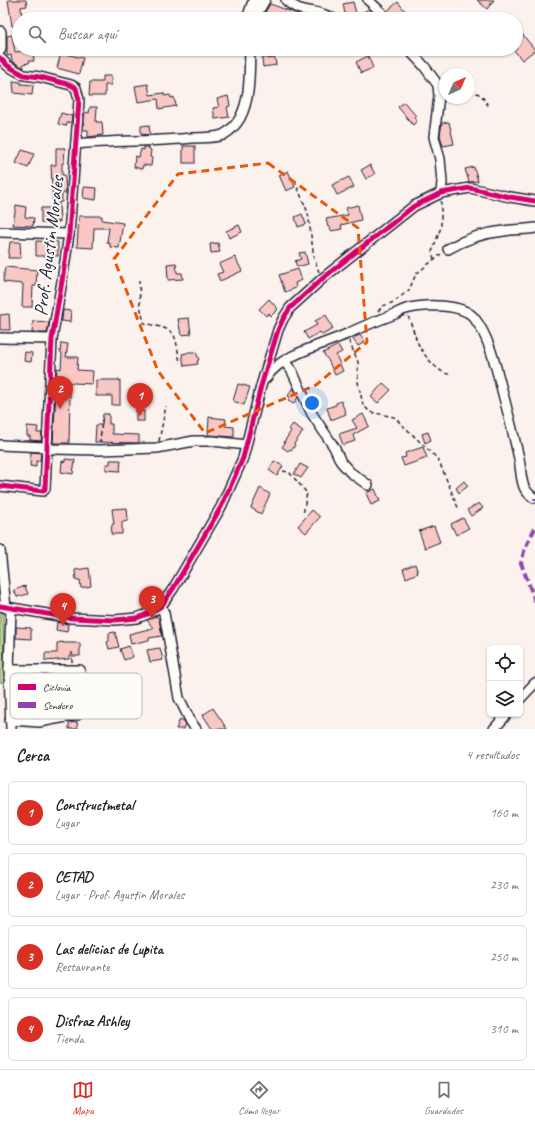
<!DOCTYPE html>
<html lang="es">
<meta charset="utf-8">
<style>
body{margin:0;font-family:Caveat,sans-serif;background:#f2f2f2;color:#222}
.controls{position:absolute;right:12px;bottom:12px;display:grid;overflow:hidden;border-radius:6px;box-shadow:0 1px 3px #0004}
.controls button{width:36px;height:36px;display:grid;place-items:center;padding:0;border:0;border-bottom:1px solid #e0e0e0;background:#fff;color:#222;font:20px sans-serif}
.compass{position:absolute;left:439px;top:68px;width:36px;height:36px;border-radius:50%;background:#fff;box-shadow:0 1px 3px #0004;rotate:45deg}
.you{position:absolute;left:312px;top:403px;width:14px;height:14px;margin:-10px;border:3px solid #fff;border-radius:50%;background:#1a73e8;box-shadow:0 0 0 6px #1a73e833}
.badge{display:grid;place-items:center;width:26px;height:26px;border-radius:50%;background:#d93025;color:#fff;font-size:13px;font-weight:700}
.pin{position:absolute;translate:-50% -33px;filter:drop-shadow(0 1px 2px #0008)}
.pin::after{content:'';position:absolute;top:21px;width:14px;height:12px;background:inherit;clip-path:polygon(0 0,100% 0,50% 100%)}
.list{margin:0;padding:0;list-style:none}
h2{display:flex;justify-content:space-between;align-items:center;height:52px;margin:0;padding:0 16px;font-size:17px}
h2 small{font-size:13px;font-weight:400;color:#767676}
.list li{display:grid;grid-template-columns:26px 1fr auto;gap:12px;align-items:center;box-sizing:border-box;height:64px;margin:0 8px 8px;padding:0 8px;border:1px solid #e0e0e0;border-radius:6px}
.list b{display:block;font-size:15px;white-space:nowrap}
.list p{margin:0;font-size:13px;white-space:nowrap;color:#767676}
.list em{font-size:13px;font-style:normal;color:#767676}
.icon{flex:none;width:22px;height:22px;fill:none;stroke:currentColor;stroke-width:2;stroke-linecap:round;stroke-linejoin:round}
.map{position:relative;flex:none;width:535px;height:729px;overflow:hidden}
.search{position:absolute;background:#fff;box-shadow:0 1px 3px #0004;left:12px;right:12px;top:12px;height:44px;display:flex;align-items:center;gap:10px;box-sizing:border-box;padding:0 14px;border-radius:22px;color:#767676;font-size:15px}
.sheet{height:340px;background:#fff}
nav{display:flex;justify-content:space-around;align-items:center;box-sizing:border-box;height:56px;border-top:1px solid #e0e0e0;background:#fff;font-size:11px;color:#767676}
nav a{display:grid;justify-items:center;gap:2px}
nav .on{color:#d93025}
.map>svg:first-child{display:block}
.green{fill:#bdde97;stroke:#708069}
.building{fill:#f9c8c4;stroke:#22223b}
.lines{fill:none;stroke-linecap:round;stroke-linejoin:round}
.minor-casing{stroke:#22223b;stroke-width:12}
.major-casing{stroke:#22223b;stroke-width:14}
.path{stroke:#22223b;stroke-width:1.5;stroke-dasharray:4 3;stroke-linecap:butt}
.minor{stroke:#fdfcf7;stroke-width:9}
.major{stroke:#fdfcf7;stroke-width:11}
.quiet{stroke:#8e44ad;stroke-width:4;stroke-dasharray:8 4;stroke-linecap:butt}
.cycleway-casing{stroke:#fdfcf7;stroke-width:8}
.cycleway{stroke:#d6006c;stroke-width:5}
.marked{fill:none;stroke:#e8590c;stroke-width:3;stroke-dasharray:8 5;stroke-linejoin:round}
.labels{text-anchor:middle;dominant-baseline:central;stroke-width:3.5;stroke-linejoin:round;paint-order:stroke}
.street-label{font-size:19px;fill:#22223b;stroke:#fdfcf7}
.key{fill:#fdfcf7;stroke:#bbbbbf;stroke-width:1}
.key-label{font-size:11px;fill:#22223b}
</style>
<div class="map">
<svg width="535" height="729" viewBox="0 0 535 729">
<rect width="100%" height="100%" fill="#fcf2ed"/>
<filter id="ink" filterUnits="userSpaceOnUse"><feTurbulence type="fractalNoise" baseFrequency=".025" numOctaves="2"/><feDisplacementMap in="SourceGraphic" scale="8" xChannelSelector="R" yChannelSelector="G"/><feConvolveMatrix kernelMatrix="1 2 1 2 8 2 1 2 1" color-interpolation-filters="sRGB"/></filter>
<g filter="url(#ink)">
<path class="green" d="M0,611L3,612L4,683L0,682Z"/>
<g class="building">
<path d="M8,0H26L27,6L21,7L22,19H19V26H12Z"/>
<path d="M477,0H494L487,9Z"/>
<path d="M353,2L357,17L346,19L343,4Z"/>
<path d="M398,2L405,11L397,17L395,14L391,17L387,11Z"/>
<path d="M270,4L301,15L316,19H271L263,16Z"/>
<path d="M369,9L374,19H361L359,14Z"/>
<path d="M12,35L15,52L33,50L34,61H29V63L23,64L24,68L12,61L11,55L7,56V36Z"/>
<path d="M523,35L535,50L522,60L513,49H516V41Z"/>
<path d="M61,53L83,58L79,74L57,68Z"/>
<path d="M368,56L373,68L361,73L356,62Z"/>
<path d="M268,57V59L275,58L276,65L263,67L262,58Z"/>
<path d="M103,76H111V85H105V96H89L90,82H103Z"/>
<path d="M13,81L21,82V84L33,85L32,95L14,93Z"/>
<path d="M148,84L150,95L164,93V96L170,95L171,98L174,97L176,106L159,109L158,99L138,102L135,86Z"/>
<path d="M228,96L230,106L227,107L229,117L215,119L213,108L219,107L217,99Z"/>
<path d="M404,102L416,116L414,117L417,121L413,125L398,107Z"/>
<path d="M90,107H97L96,122H102L103,135L88,137V130H83L85,112L89,113Z"/>
<path d="M61,113L72,116L71,123L68,122L66,126L58,124Z"/>
<path d="M449,122L454,144L443,146L440,135L442,123Z"/>
<path d="M149,125L150,135L141,134V126Z"/>
<rect x="183" y="146" width="12" height="17"/>
<path d="M144,147H149V149L151,150L150,157L152,158L151,166L143,165L142,169L134,167L135,156L139,157L141,149L144,150Z"/>
<path d="M56,148H65L64,163H62V175H65L66,193H62V202H59L60,222L52,221V223H41V208H53L51,165H56Z"/>
<path d="M22,150L34,154L28,168L16,163Z"/>
<path d="M370,165L375,174L366,179L361,170Z"/>
<path d="M474,167L478,181L469,182L465,169Z"/>
<path d="M288,171L295,187L286,191L279,175Z"/>
<path d="M349,177L354,187L337,195L332,185Z"/>
<path d="M84,187L97,188L96,200L83,198Z"/>
<path d="M16,205L26,207L25,217L34,218L33,226L13,225Z"/>
<path d="M358,205L361,220L341,225L342,229L331,231L330,227H328L326,219L348,215L346,208Z"/>
<path d="M302,214L306,224L298,227L295,217Z"/>
<path d="M79,216H102V220L123,223L119,248L110,247V243L107,242L109,228H94L93,248L77,247Z"/>
<path d="M239,225L242,232L229,238L226,231Z"/>
<path d="M36,241L58,242V256H36Z"/>
<path d="M10,242H20L21,258H8Z"/>
<path d="M218,243L220,252L211,253L210,244Z"/>
<path d="M305,252L308,264L297,267L295,261L301,259L299,253Z"/>
<path d="M235,257L242,271L220,281L217,274L223,272L219,264Z"/>
<path d="M176,263L177,273H182L183,279L168,280L167,264Z"/>
<path d="M5,267L37,270L36,286H33L32,307H22L23,284L3,282Z"/>
<path d="M298,269L302,280L295,283L296,288L285,292L279,275Z"/>
<path d="M269,299L278,309L271,316L269,313L266,316L259,309Z"/>
<path d="M63,310L71,311L70,322L62,321Z"/>
<path d="M9,314L10,330H0V315Z"/>
<path d="M326,315L333,329L322,335L320,332L308,339L304,332L317,325L315,321Z"/>
<path d="M189,318L191,334L181,335L178,319Z"/>
<path d="M33,321L49,322L47,333H32Z"/>
<path d="M360,335L365,342L358,346L352,338Z"/>
<path d="M61,343L68,344L66,357H78L77,370L93,371L92,384L56,382L57,368L61,369L62,353L60,352Z"/>
<path d="M338,345L342,352L336,355L343,371L335,375L328,360L323,353Z"/>
<path d="M25,352L32,353L31,362L24,361Z"/>
<path d="M188,352H196L199,360L197,361L198,364L184,366L182,354L187,353Z"/>
<path d="M96,380H120V405H112V396H96Z"/>
<path d="M383,383L391,390L378,403L371,397Z"/>
<path d="M238,384L250,387L244,405L233,401Z"/>
<path d="M293,387L298,397L294,404L288,401L290,397L288,396Z"/>
<path d="M56,393H70L69,443H53Z"/>
<path d="M341,401L346,414L331,420L327,408L336,405V403Z"/>
<rect x="136" y="411" width="8" height="10"/>
<path d="M103,414H109V424H112V434L139,435V443L95,442L96,425H102Z"/>
<path d="M363,414L369,426L353,435L355,441L343,445L339,434L357,428L352,420Z"/>
<path d="M209,417L226,419L225,426L234,427V437L208,435Z"/>
<path d="M293,424L303,431L294,444L295,445L292,450L290,449L288,451L282,447L285,443L284,442L291,431L289,429Z"/>
<path d="M27,426L38,427L37,433H42L41,441L30,440V436H27Z"/>
<path d="M428,432L431,440L425,443L422,434Z"/>
<path d="M423,447L427,458L404,466L401,458L406,457L405,453Z"/>
<path d="M31,452L41,453L40,461H36V467L30,466Z"/>
<path d="M65,459L75,460L73,474L61,472L62,461L65,462Z"/>
<path d="M110,460H121L120,471L106,470V464H110Z"/>
<path d="M274,461L283,466L277,476L269,470Z"/>
<path d="M300,464L308,468L301,478L294,474Z"/>
<path d="M464,481L468,486L459,493L456,488Z"/>
<path d="M260,488L270,494L261,514L251,508Z"/>
<path d="M375,489L380,501L371,505L366,493Z"/>
<path d="M479,503L483,508L471,516L467,510Z"/>
<path d="M127,508L128,521L122,522V534H111L112,524H114L112,509Z"/>
<path d="M312,510L320,517L306,533L298,526Z"/>
<path d="M463,518L469,528L456,535L451,524Z"/>
<path d="M434,526L440,542L425,548L419,531Z"/>
<path d="M415,564L418,573L406,578L403,569Z"/>
<path d="M89,568L91,586L81,588L80,580H76L75,570Z"/>
<path d="M25,586L28,594L17,597L14,590Z"/>
<path d="M156,616L159,619L162,636L149,638V640L131,644L129,634L153,628L147,620Z"/>
<path d="M57,622L68,624L67,632L56,630Z"/>
<path d="M16,627L31,628V639L16,638Z"/>
<path d="M115,632L119,647L109,649L107,642L109,641V633Z"/>
<path d="M63,642V643H80V656H69V659L45,661V653H57V643Z"/>
<path d="M129,646L133,657L124,660L120,649Z"/>
<path d="M160,648L163,660L150,662L147,650Z"/>
<path d="M213,708L227,729H212L203,715Z"/>
<path d="M180,719L184,721L185,723L183,729H176Z"/>
<path d="M77,722L78,729H69V723Z"/>
</g>
<g class="lines">
<defs>
<g id="minor">
<path d="M286,0C296,11 308,10 322,14C326,15 330,17 334,19"/>
<path d="M368,0L381,12L386,19"/>
<path d="M247,19L252,4L257,0"/>
<path d="M254,19L265,0"/>
<path d="M408,49L424,66L438,85L439,96L434,137L440,159L442,182L441,193"/>
<path d="M0,58L8,66L24,75L40,77L71,85L76,88L79,100L69,234L62,281L52,339L45,489L43,491L0,486"/>
<path d="M76,144C114,140 154,142 192,138C202,138 214,138 223,135C230,131 236,125 240,118C251,97 249,72 250,49"/>
<path d="M0,232L69,234"/>
<path d="M448,249C465,239 484,233 504,231C514,229 525,230 535,228"/>
<path d="M0,338L52,339"/>
<path d="M284,361L292,371L312,414L334,447L341,462L350,472L368,485"/>
<path d="M266,378C281,354 323,345 347,334C363,326 379,320 395,314C399,312 402,310 406,309C423,304 464,303 475,319C487,335 493,356 498,375C505,401 512,428 518,454C521,465 520,477 524,487C526,492 530,495 534,498"/>
<path d="M0,445L46,447L53,449L100,450L157,448L194,441H213L246,445"/>
<path d="M0,550L6,608"/>
<path d="M0,606L71,618L115,620L137,618L150,613L161,606L173,589L221,507L243,458L261,386L278,330L283,319L290,308L323,278L414,206L441,193L470,188L510,197L535,201"/>
<path d="M161,606L164,613L179,698L191,722L196,729"/>
<path d="M11,609L9,670L11,729"/>
<path d="M9,670H80"/>
<path d="M520,699L535,683"/>
<path d="M10,720L39,722L77,715"/>
<path d="M494,729L507,714"/>
</g>
<path id="major" d="M0,32V49"/>
</defs>
<use href="#minor" class="minor-casing"/>
<use href="#major" class="major-casing"/>
<g class="path">
<path d="M469,93C480,90 484,99 489,107"/>
<path d="M295,181L308,213L314,258L319,272"/>
<path d="M434,259L432,252L441,227V201"/>
<path d="M139,280L140,305L144,323C178,331 174,329 180,363"/>
<path d="M378,311L383,306L394,302L409,290L416,274L441,254"/>
<path d="M408,316C413,327 416,343 423,352C427,359 441,374 449,374"/>
<path d="M349,341L358,362V382L363,405L370,412L394,417L438,459L459,510"/>
<path d="M159,441L166,406"/>
<path d="M100,443L102,419"/>
<path d="M283,471L289,472L307,493L303,515"/>
<path d="M72,662V652"/>
<path d="M85,714L92,711"/>
</g>
<use href="#minor" class="minor"/>
<use href="#major" class="major"/>
<g class="quiet">
<path d="M535,498V500"/>
<path d="M535,528L525,548L521,563L535,601"/>
</g>
<defs>
<g id="cycleway">
<path d="M0,58L8,66L24,75L40,77L71,85L76,88L79,100L69,234L62,281L52,339L45,489L43,491L0,486"/>
<path d="M0,606L71,618L115,620L137,618L150,613L161,606L173,589L221,507L243,458L261,386L278,330L283,319L290,308L323,278L414,206L441,193L470,188L510,197L535,201"/>
</g>
</defs>
<use href="#cycleway" class="cycleway-casing"/>
<use href="#cycleway" class="cycleway"/>
</g>
</g>
<path class="marked" d="M268,163L358,228L367,342L316,385L205,433L158,371L114,259L178,174Z"/>
<g class="labels">
<g class="street-label">
<text transform="translate(49 246) rotate(-83)">Prof. Agustin Morales</text>
</g>
</g>
<rect x="10" y="673" width="132" height="46" rx="6" class="key"/>
<rect x="18" y="684" width="18" height="6" fill="#d6006c"/>
<rect x="18" y="702" width="18" height="6" fill="#8e44ad"/>
<g class="key-label">
<text x="43" y="691">Ciclovía</text>
<text x="43" y="709">Sendero</text>
</g>
</svg>
<div class="controls">
<button><svg class="icon" aria-label="locate" viewBox="0 0 24 24"><circle cx="12" cy="12" r="6"/><path d="M12 2v4M12 18v4M2 12h4M18 12h4"/></svg></button>
<button><svg class="icon" aria-label="layers" viewBox="0 0 24 24"><path d="M12 4l9 5-9 5-9-5zM3 14l9 5 9-5"/></svg></button>
</div>
<svg class="compass" viewBox="-18 -18 36 36"><path d="M0-13l5 13h-10z" fill="#e53935"/><path d="M0 13l5-13h-10z" fill="#767676"/></svg>
<div class="you"></div>
<div class="pin badge" style="left:140px;top:416px">1</div>
<div class="pin badge" style="left:60px;top:409px">2</div>
<div class="pin badge" style="left:152px;top:619px">3</div>
<div class="pin badge" style="left:63px;top:626px">4</div>
<div class="search"><svg class="icon" aria-label="search" viewBox="0 0 24 24"><circle cx="10" cy="10" r="6"/><path d="M15 15l6 6"/></svg>Buscar aquí</div>
</div>
<section class="sheet">
<h2>Cerca<small>4 resultados</small></h2>
<ul class="list">
<li><span class="badge">1</span><div><b>Constructmetal</b><p>Lugar</p></div><em>160 m</em></li>
<li><span class="badge">2</span><div><b>CETAD</b><p>Lugar · Prof. Agustin Morales</p></div><em>230 m</em></li>
<li><span class="badge">3</span><div><b>Las delicias de Lupita</b><p>Restaurante</p></div><em>250 m</em></li>
<li><span class="badge">4</span><div><b>Disfraz Ashley</b><p>Tienda</p></div><em>310 m</em></li>
</ul>
</section>
<nav>
<a class="on"><svg class="icon" aria-label="map" viewBox="0 0 24 24"><path d="M3 6l6-2 6 2 6-2v14l-6 2-6-2-6 2zM9 4v14M15 6v14"/></svg>Mapa</a>
<a><svg class="icon" aria-label="directions" viewBox="0 0 24 24"><path d="M12 3l9 9-9 9-9-9zM9 14v-3h6M13 9l2 2-2 2"/></svg>Cómo llegar</a>
<a><svg class="icon" aria-label="saved" viewBox="0 0 24 24"><path d="M7 4h10v16l-5-4-5 4z"/></svg>Guardados</a>
</nav>
